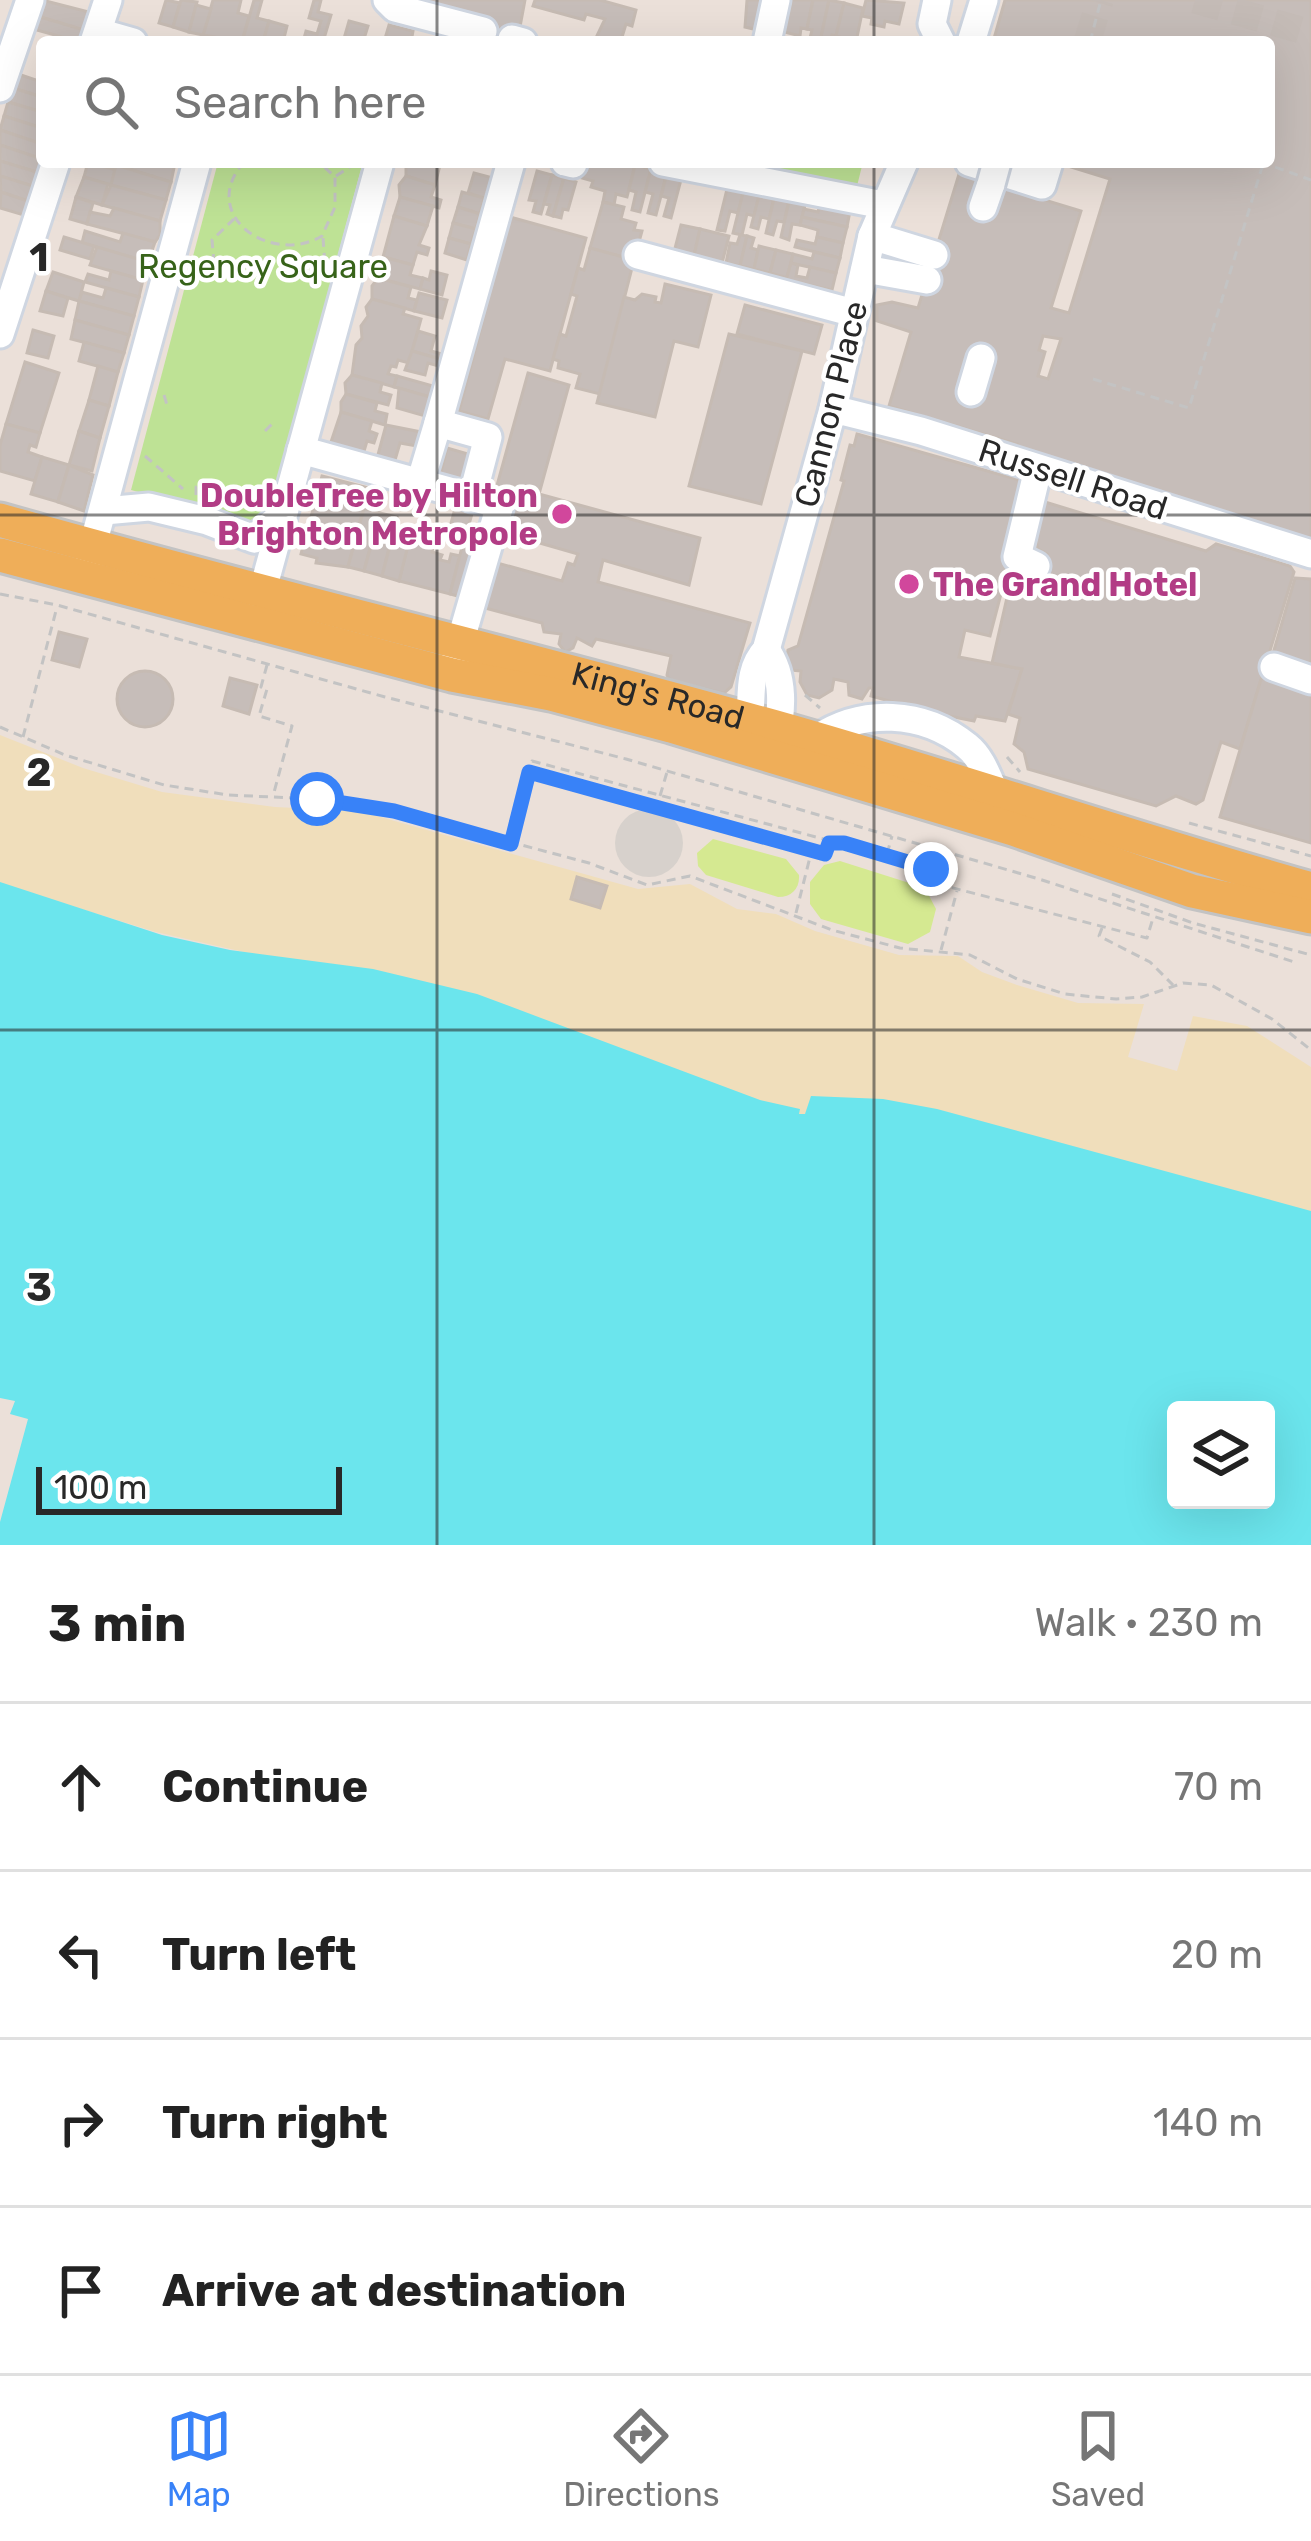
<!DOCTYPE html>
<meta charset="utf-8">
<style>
body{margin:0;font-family:Rubik,sans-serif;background:#f2f2f2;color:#222}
.controls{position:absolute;right:36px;bottom:36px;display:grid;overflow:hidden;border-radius:12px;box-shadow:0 12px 48px #0002}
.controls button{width:108px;height:108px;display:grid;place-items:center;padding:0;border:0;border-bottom:3px solid #e0e0e0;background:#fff;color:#222;font:60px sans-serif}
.scale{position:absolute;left:36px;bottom:30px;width:306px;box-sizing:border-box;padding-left:12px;border:6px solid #282828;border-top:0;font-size:33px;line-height:42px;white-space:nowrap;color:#282828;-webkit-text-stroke:9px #fff;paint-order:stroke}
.stop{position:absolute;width:36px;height:36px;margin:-27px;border:9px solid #3882f8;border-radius:50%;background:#fff}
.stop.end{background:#3882f8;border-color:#fff;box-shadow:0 3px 12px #0008}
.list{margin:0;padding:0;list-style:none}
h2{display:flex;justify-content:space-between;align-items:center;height:156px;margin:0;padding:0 48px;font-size:51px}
h2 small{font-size:39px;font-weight:400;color:#767676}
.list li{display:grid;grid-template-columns:78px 1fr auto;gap:36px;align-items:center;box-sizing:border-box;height:168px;padding:0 48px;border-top:3px solid #e0e0e0}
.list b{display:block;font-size:45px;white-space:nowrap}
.list em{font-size:39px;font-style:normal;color:#767676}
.icon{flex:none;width:66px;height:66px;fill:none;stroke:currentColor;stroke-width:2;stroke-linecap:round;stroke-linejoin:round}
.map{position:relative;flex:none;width:1311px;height:1545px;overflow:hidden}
.search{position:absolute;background:#fff;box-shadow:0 12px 48px #0002;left:36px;right:36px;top:36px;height:132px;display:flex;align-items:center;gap:30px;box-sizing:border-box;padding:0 42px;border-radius:12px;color:#767676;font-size:45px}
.sheet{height:828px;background:#fff}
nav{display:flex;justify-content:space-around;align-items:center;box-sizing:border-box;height:168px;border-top:3px solid #e0e0e0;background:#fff;font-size:33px;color:#767676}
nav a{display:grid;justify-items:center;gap:6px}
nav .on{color:#3882f8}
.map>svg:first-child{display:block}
.green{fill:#bee295}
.sand{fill:#f0debb}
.pitch{fill:#d5e991}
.plaza{fill:#d7d1cc}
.water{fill:#6be5ed;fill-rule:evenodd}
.pier{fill:#ebe0d9}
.building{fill:#c6bdb9;stroke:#c6bbb3;stroke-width:3;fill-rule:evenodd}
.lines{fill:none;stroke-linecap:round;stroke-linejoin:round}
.minor-tunnel{stroke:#c4bbb6;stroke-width:27;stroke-dasharray:27 14;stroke-linecap:butt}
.minor-casing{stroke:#cfd6e1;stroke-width:33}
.major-casing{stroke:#c3c3c3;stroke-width:39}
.path{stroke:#c3c3c3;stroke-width:3;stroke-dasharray:9 6;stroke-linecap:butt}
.minor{stroke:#fff;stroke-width:27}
.major{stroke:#efae59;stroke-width:33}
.minor-bridge-casing{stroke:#cfd6e1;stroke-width:33;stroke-linecap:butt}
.minor-bridge{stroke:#fff;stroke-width:27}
.route{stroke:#3882f8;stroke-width:15}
.grid{fill:none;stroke:#282828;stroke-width:3;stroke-opacity:0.55}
.hotel-dot{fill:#d1479c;stroke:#fff;stroke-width:4.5}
.labels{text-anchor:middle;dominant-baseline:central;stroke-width:9;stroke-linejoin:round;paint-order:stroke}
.park-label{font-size:33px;fill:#376319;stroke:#fff}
.street-label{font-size:33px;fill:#282828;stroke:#fff}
.hotel-label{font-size:33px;font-weight:bold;fill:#b23c85;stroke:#fff;text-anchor:end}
.grid-label{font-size:39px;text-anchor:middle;font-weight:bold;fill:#282828;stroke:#fff;stroke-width:9;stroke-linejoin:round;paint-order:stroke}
</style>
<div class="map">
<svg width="1311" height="1545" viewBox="0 0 1311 1545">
<rect width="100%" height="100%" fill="#ebe0d9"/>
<g class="green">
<path d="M218,162H363L265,526L131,490Z"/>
<path d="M741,162H863L856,190Z"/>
</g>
<path class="sand" d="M0,735L83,768L162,792L275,807L359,811L638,889L690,884L737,909L776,914L815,931L899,955L958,956L982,972L1017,985L1078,1003L1144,1004L1128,1057L1177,1071L1193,1016L1247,1026L1311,1067V1225L815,1123L341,974L156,932L0,884Z"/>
<g class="pitch">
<path d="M713,839L786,859L799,875C800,888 792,897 778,897L706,875L698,866L697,853Z"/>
<path d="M840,861L925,888L936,909L930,932L908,944L821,919L810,904V882L824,865Z"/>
</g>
<circle class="plaza" cx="649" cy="843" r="34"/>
<path class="water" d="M0,882L162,935L230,950L373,969L477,994L760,1100L800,1109L799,1114H805L811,1096L883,1099L937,1109L1311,1211V1545H0ZM1176,1410H1266V1500H1176Z"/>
<path class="pier" d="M0,1398L15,1401L10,1414L28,1419L0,1522Z"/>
<g class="building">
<path d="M42,0L89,12L84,30L37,16Z"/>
<path d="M166,0L180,3L173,27L159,23Z"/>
<path d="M181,0L197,2L189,32L173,27Z"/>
<path d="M213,0H241L238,13L249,16L242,42L203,35Z"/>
<path d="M254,0H262L257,18L269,21L263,42H242Z"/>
<path d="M314,0H321L318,12L331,15L323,42H303L306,31L317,34L321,21L309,18Z"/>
<path d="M398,0H525L519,32L511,42L480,38Z"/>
<path d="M535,0H600L636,10L632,26L626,24L622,37L626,42H594L605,19L586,14L584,20L533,6Z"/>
<path d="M747,0H764L757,30L745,27Z"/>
<path d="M792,0H813L807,29L801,28L800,36L784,32Z"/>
<path d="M813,0H829L820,42H809L812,30L807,29Z"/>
<path d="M829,0L844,3L836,36L832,35L830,42H820Z"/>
<path d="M866,0L904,3L899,24L885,21L884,27L871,24L872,18L862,16Z"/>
<path d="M1005,0H1311V545L1014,454L1017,444L889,406L911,332L877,321V305L892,302L918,308L959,174L1081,211L1051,308L1069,313L1110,179L1055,162H1269V42H993ZM1043,336L1061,339L1048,379L1038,376L1045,352L1039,350Z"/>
<path d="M844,3L863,8L856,42L836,36Z"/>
<path d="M196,5L211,9L203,35L189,32Z"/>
<path d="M37,16L84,30L80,42L33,29Z"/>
<path d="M269,21L287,26L283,42H263Z"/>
<path d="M349,21L368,26L363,42H343Z"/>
<path d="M389,25L413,31L411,42H384Z"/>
<path d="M18,74L42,82V97L13,88Z"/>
<path d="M13,88L42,97V112L8,102Z"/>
<path d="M8,102L42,112V128L4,116Z"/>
<path d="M4,116L42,128V144L0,130Z"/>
<path d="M0,130L42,144V159L0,145Z"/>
<path d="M0,145L42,159L40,173L0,161Z"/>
<path d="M0,161L40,173L36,187L0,176Z"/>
<path d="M88,162L116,170L111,185L84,177Z"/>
<path d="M117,162H171L175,163L171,182L116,165Z"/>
<path d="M406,162L440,165L435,185L406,176Z"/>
<path d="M587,162L635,165L627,197L616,194L614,205L603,202L605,191L591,187L593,181L582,178Z"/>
<path d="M116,165L171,182L166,200L111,185Z"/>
<path d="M635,165L651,169L640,212L632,210L636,192L629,190Z"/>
<path d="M651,169L667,173L656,215L648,213L653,194L645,192Z"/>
<path d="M537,171L552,175L541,214L533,212L536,201L529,200Z"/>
<path d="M474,173L493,178L487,199L468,193Z"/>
<path d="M667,173L682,176L671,218L664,216L669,198L661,196Z"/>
<path d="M552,175L564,178L553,216L547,214L550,205L544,204Z"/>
<path d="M0,176L36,187L31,202L1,192Z"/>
<path d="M406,176L435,185L431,197L441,200L439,208L400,197L399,185Z"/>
<path d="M84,177L108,184L102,205L76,197Z"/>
<path d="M564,178L576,182L568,210L563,209L561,218L553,216Z"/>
<path d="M111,185L166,200L160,221L102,205Z"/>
<path d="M728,185L744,189L738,213L730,211L725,231L717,230Z"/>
<path d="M744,189L760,192L754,216L747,214L742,235L733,233Z"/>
<path d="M1,192L31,202L27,216L0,208Z"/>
<path d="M462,192L484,198L480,214L458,207Z"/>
<path d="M760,192L775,194L769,219L761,217L758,229L751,227Z"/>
<path d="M775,194L790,197L784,222L777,221L773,235L766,233Z"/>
<path d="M76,197L93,203L87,224L70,219Z"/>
<path d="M400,197L433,206L427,226L394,216Z"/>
<path d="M790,197L806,201L800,225L792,224L789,240L781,237Z"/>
<path d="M603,202L624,207L621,219L636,223L634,230L642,231L634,260L590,248Z"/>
<path d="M820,205L850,211L847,227L802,217L804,209L818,212Z"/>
<path d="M458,207L480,214L476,229L453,223Z"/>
<path d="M114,208L160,221V235L155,242L87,224L90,212L110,216Z"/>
<path d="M394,216L427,226L419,245L429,248L427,255L417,252L413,265L383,257Z"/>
<path d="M510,217L586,238L550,371L505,359L488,419L459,411Z"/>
<path d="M802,217L847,227L843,243L817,237L818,230L800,225Z"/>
<path d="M453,223L476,229L471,244L449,238Z"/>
<path d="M681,225L700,229L693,260L673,256Z"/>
<path d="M700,229L729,236L721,267L693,260Z"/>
<path d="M85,231L120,242L123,233L155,242L148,262L82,243Z"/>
<path d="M740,235L747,236L740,266L726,263L730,243L737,244Z"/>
<path d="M747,236L754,238L751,248L758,250L754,269L740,266Z"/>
<path d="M64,237L94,246L90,259L60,250Z"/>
<path d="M817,237L843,243L840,258L795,247L797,240L815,244Z"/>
<path d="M449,238L471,244L467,260L445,253Z"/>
<path d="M759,246L776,250L770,273L754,269Z"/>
<path d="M97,247L148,262L143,280L90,265Z"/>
<path d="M590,248L634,260L600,394L576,388L580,374L558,368L559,361L553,359L560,334L566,336L577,296L571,294L578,268L584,270Z"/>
<path d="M776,250L793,254L787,278L770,273Z"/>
<path d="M814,252L840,258L836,273L791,263L793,254L812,259Z"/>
<path d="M383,257L413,265L410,275L423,278L420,289L378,278L377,266Z"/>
<path d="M791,263L798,265L796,276L807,278L810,267L836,273L832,290L786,280Z"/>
<path d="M111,271L143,280L139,297L85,282L88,274L109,280Z"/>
<path d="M431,271L447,275L442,295L420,289L423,278L429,280Z"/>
<path d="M53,272L84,282L79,301L46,291Z"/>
<path d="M378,278L411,287L408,298L417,300L414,311L372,299V286Z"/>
<path d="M665,284L711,295L698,347L674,341L655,417L597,403L624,297L635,300L642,294L656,297L655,302L661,303Z"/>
<path d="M106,288L139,297L134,316L79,301L82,292L103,298Z"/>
<path d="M46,291L68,298L63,316L40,311Z"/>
<path d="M419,293L447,300L442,318L414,311Z"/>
<path d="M372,299L405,308L403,314L421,319L409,363L398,360L396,367L391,366L388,374L397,376L394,387L352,375L356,345L362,338L361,326L368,316L366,307Z"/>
<path d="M79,301L134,316L129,335L75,320Z"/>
<path d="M745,305L822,325L814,354L737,334Z"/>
<path d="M75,320L129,335L124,353L71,339Z"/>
<path d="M33,330L54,336L48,358L27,353Z"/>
<path d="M418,331L435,336L431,351L442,354L440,359L412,351Z"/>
<path d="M729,334L802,351L761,504L689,486Z"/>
<path d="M84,342L124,353L118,372L79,361Z"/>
<path d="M412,351L440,359L439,366L428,363L425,375L405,370Z"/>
<path d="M25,362L59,373L40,433L6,424Z"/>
<path d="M98,366L118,372L109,406L89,400Z"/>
<path d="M528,373L569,385L539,494L700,538L689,585L603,560L598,582L750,623L731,687L724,693L670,681L667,675L671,656L596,639L592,646L577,638L573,648L565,652L559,644L561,634L544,632L542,623L481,607L494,562L562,581L568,563L574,565L578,554L505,533L516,495L496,489Z"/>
<path d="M352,375L382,383L380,392L391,395L388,405L346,394L345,383Z"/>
<path d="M397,376L433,386L430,397L394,387Z"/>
<path d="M399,388L430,397L425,416L397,408Z"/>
<path d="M346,394L377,403L375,411L387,414L385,425L341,412V402Z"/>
<path d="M89,400L109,406L100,438L79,431Z"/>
<path d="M341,412L372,421L369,431L377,434L374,443L367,441L362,458L330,445Z"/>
<path d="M6,424L40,433L36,447L30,445L28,452L42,457L35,481L0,471V445Z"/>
<path d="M386,425L421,432L417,446L400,443L393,467L376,462Z"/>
<path d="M79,431L100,438L92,471L69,465Z"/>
<path d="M857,434L1030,483L990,636L965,630L959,657L1022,669L1005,721L976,716L974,721L929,712L871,696L873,688H869L862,699L849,695L848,682L834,679L832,690L819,698L807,695L800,682L801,671L791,670L786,661L788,650L798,646L844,481L841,480L850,445L854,446Z"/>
<path d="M447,448L468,454L460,486L439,480Z"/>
<path d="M42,457L69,465L58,502L31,494Z"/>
<path d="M69,465L93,475L84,511L58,502Z"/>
<path d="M322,476L369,488L348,567L316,563L317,558L301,554Z"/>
<path d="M1045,502L1206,551L1216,544L1290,566L1294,572L1240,749L1221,742L1203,800L1196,804L1176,796L1156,806L1028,769L1024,752L1014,744L1020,718L1008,714L1022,669L992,663L1011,580L1038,587L1047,554L1038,549L1035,536Z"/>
<path d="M456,505L473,510L465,539L448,534Z"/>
<path d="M364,508L380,513L364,571L348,567Z"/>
<path d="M380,513L397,517L382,576L364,571Z"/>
<path d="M420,533L429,535L427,541L434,543L432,552L442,555L440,560L449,562L451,554L460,556L450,594L399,581L409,541L417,543Z"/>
<path d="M475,533L485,536L468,599L450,594L462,547L471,549Z"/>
<path d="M393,534L401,536L399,543L408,545L399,581L382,576Z"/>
<path d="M1295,578L1311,579V669L1272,657Z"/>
<path d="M59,632L87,639L79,667L52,660Z"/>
<circle cx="145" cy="699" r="28"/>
<path d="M1262,676L1311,691V843L1220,817Z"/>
<path d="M230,678L257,685L249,714L223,706Z"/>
<path d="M577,877L607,886L600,908L571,899Z"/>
</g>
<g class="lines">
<g class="minor-tunnel">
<path d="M1195,0L1311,33"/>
<path d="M1087,42L1100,0"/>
</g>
<defs>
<g id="minor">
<path d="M387,0L395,8L483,31"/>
<path d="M937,0L932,24L941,42"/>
<path d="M98,32L133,42"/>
<path d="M512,39L523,42"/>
<path d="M94,42L108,0"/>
<path d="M767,42L776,0"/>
<path d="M971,42L984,0"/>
<path d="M0,88L30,0"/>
<path d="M565,162L573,164"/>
<path d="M663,162L883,205"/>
<path d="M969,162L1042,185L1049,162"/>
<path d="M983,207L991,184"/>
<path d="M872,236L934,255"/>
<path d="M638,255L854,313"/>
<path d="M865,269L927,280"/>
<path d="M0,334L56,162"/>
<path d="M971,392L981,358"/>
<path d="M833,409L921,431L1311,554"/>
<path d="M438,423L511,162"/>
<path d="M301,450L500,505L455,660"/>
<path d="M420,483L438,423L488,437L472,498"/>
<path d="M104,511L149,507L207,521L254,539L282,515"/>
<path d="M88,563L197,162"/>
<path d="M1036,566L1017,557L1038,469"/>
<path d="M262,593L380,162"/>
<path d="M766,650C785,676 783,713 774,743"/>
<path d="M1274,667L1311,680"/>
<path d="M746,738C756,707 743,675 766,650L833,409L872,236L904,162"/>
<path d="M816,739C862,708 923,710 967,746C982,758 988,778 996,795"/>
</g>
<g id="major">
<path id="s1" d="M0,520C256,593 515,654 772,726C953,777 1130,838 1311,889"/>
<path d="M0,555L452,675L551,694L671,726L1013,829L1192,891L1311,917"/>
</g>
</defs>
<use href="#minor" class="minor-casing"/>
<use href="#major" class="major-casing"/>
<g class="path">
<path d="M1090,42L1101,0"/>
<path d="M244,162C197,215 271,266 322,236L335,207V177L319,162"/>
<path d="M1261,162L1311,180"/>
<path d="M336,176L353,165"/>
<path d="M214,263L212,240L234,219"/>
<path d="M311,288L325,265L323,238"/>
<path d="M1093,379L1189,408L1263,164"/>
<path d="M164,395L167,405"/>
<path d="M265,431L272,424"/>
<path d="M145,456L183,489"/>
<path d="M196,495V487L205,482L212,489L211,497"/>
<path d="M227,500L264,491"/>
<path d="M0,594L57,605L385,697L626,759L1039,879L1294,962"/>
<path d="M267,665L261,687L267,689L259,716L292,726L273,796"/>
<path d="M805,695L820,708"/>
<path d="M0,727L65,755L164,785L228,795L317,799L394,811L589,863L647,885L690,876L832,930L900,948L970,955L1017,979L1065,994L1116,999L1142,997L1183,983L1211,985L1272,1019L1311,1050"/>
<path d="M23,737L57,607"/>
<path d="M1007,757L1020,772"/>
<path d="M660,796L667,772"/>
<path d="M1189,823L1311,856"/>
<path d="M512,840L529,774"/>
<path d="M829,843L825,854L812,851L529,772L532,761L887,856L937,872L934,883L1147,938L1153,918"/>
<path d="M887,854L892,836"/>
<path d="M1112,894L1193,923L1311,955"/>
<path d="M796,913L811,853"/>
<path d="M1102,928L1099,936L1150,962L1173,985"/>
<path d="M941,950L957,891"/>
</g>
<use href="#minor" class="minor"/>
<use href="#major" class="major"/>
<defs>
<path id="minor-bridge" d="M991,184L997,162"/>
</defs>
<use href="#minor-bridge" class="minor-bridge-casing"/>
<use href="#minor-bridge" class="minor-bridge"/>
</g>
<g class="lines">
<path class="route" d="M317,799L394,811L511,844L529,772L825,854L829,843H844L931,869"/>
</g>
<path class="grid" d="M437,0V42M874,0V42M437,162V1545M874,162V1545M0,515H1311M0,1030H1311"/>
<g class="hotel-dot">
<circle cx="562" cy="514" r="12"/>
<circle cx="909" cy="584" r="12"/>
</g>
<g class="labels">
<g class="park-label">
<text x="263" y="266">Regency Square</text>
</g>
<g class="street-label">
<text transform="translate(831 404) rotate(-76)">Cannon Place</text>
<text transform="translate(1073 479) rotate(18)">Russell Road</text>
<text stroke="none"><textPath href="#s1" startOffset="681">King's Road</textPath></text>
</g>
<g class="hotel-label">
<text x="538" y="495">DoubleTree by Hilton<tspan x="538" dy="38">Brighton Metropole</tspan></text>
<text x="933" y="584" text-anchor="start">The Grand Hotel</text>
</g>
</g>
<g class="grid-label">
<text x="39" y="271">1</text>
<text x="39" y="786">2</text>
<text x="39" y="1301">3</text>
</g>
</svg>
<div class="controls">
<button><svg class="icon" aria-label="layers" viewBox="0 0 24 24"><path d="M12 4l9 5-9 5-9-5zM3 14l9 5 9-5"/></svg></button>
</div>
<div class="scale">100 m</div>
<div class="stop" style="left:317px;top:799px"></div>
<div class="stop end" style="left:931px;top:869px"></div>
<div class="search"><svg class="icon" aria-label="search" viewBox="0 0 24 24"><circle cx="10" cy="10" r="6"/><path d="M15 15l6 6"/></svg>Search here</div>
</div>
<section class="sheet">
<h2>3 min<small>Walk · 230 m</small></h2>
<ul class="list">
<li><svg class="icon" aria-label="ahead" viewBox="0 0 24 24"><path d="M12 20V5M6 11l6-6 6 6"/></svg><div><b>Continue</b></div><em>70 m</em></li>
<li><svg class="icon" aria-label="left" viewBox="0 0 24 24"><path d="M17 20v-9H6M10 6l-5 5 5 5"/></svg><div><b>Turn left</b></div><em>20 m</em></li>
<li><svg class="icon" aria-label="right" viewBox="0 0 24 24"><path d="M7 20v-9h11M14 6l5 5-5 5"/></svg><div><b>Turn right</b></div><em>140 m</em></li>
<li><svg class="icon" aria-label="arrive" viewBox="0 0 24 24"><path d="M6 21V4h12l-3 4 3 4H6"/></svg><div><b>Arrive at destination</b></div></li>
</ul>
</section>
<nav>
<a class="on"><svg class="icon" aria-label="map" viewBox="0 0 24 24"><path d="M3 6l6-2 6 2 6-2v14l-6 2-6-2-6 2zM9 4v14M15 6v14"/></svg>Map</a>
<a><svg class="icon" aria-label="directions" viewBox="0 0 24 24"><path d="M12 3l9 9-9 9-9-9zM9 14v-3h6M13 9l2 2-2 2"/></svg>Directions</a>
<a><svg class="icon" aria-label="saved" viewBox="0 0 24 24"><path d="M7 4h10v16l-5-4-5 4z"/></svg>Saved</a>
</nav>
